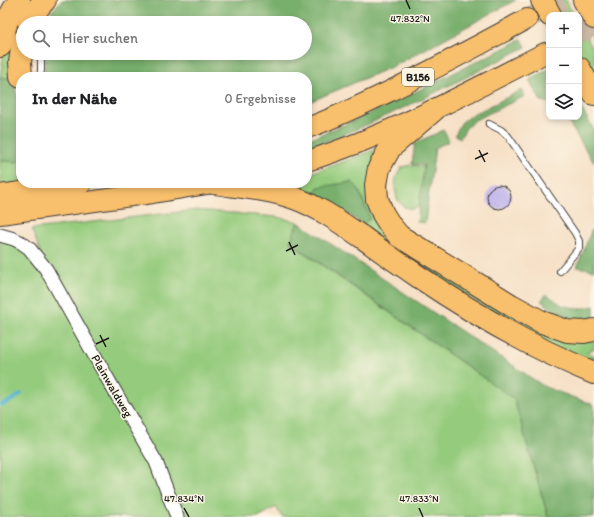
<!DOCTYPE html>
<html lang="de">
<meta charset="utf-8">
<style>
body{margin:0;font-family:Itim,sans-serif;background:#f2f2f2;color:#202124}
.controls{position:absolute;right:12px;top:12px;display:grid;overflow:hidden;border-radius:8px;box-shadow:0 2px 6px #0003}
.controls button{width:36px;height:36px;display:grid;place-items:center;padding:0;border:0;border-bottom:1px solid #e0e0e0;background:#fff;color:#202124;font:20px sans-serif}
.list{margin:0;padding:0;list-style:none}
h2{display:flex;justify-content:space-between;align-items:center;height:52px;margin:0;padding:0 16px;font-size:17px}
h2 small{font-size:13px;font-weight:400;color:#757577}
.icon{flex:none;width:22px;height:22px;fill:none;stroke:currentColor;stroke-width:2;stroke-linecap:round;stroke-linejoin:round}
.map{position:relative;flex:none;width:594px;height:517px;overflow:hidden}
.search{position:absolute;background:#fff;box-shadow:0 2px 6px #0003;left:16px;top:16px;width:296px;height:44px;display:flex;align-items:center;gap:10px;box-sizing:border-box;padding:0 14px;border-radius:22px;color:#757577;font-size:15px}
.panel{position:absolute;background:#fff;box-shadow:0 2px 6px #0003;left:16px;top:72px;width:296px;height:116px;border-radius:16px}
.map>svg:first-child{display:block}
.green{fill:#95cb7d;stroke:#58744c}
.forest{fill:#78af6c;stroke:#4a6644}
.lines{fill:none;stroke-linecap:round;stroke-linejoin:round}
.stream{stroke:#4fb4ce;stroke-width:4}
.building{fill:#baaeec}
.primary-tunnel{stroke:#cab9a4;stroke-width:20;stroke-dasharray:20 10;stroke-linecap:butt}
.lane-casing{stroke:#3d3936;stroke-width:8}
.street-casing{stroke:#3d3936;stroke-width:15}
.primary-casing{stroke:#3d3936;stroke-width:22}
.highway-casing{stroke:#3d3936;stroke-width:24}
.lane{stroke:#fff;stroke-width:6}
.street{stroke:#fff;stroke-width:13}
.primary{stroke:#f8bf6c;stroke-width:20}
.highway{stroke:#f8bf6c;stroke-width:22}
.ticks{fill:none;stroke:#1c1c1c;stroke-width:1.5}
.labels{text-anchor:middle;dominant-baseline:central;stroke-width:3;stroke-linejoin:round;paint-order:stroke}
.shield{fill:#fcf5e5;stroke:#5f5d58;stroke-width:1}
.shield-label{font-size:11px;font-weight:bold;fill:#1c1c1c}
.street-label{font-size:12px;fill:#1c1c1c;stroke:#fcf5e5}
.ticks-label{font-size:10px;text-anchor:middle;fill:#1c1c1c;stroke:#fcf5e5;stroke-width:3;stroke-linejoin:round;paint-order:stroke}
</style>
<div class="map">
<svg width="594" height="517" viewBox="0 0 594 517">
<rect width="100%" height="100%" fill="#fcf5e5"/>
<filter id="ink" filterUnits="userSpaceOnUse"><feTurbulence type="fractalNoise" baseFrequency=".025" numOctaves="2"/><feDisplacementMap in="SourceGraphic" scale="8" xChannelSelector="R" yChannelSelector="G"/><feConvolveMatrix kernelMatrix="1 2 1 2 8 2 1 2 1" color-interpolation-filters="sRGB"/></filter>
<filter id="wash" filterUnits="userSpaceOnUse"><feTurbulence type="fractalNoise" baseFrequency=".012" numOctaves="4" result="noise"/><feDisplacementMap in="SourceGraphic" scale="16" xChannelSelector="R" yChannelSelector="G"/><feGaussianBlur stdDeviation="0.9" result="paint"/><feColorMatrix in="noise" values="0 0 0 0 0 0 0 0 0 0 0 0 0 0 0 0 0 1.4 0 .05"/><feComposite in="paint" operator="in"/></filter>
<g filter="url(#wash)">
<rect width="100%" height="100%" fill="#f6e0c6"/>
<g class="green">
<path d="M26,0H35L20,23L15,39L14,79L0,77L4,51Z"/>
<path d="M551,0H566L574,15H559Z"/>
<path d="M579,24L594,51V78L579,52Z"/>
<path d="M385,146L389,236L594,337V349L586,352L594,356V366L540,342L370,233L363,224L370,217L358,188L311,198L276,183H307V174L332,166Z"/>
<path d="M21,159V183L0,187V161L17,162Z"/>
<path d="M409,165L425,167L421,205L413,209L404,207L397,199L395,188L396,177L401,168Z"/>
<path d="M196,210L277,217L298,222L290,243L514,399L548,517H282L276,507L258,517H0V235L45,267L32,229Z"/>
</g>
<g class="forest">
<path d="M62,0H516L396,65L307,103V77H44L46,53H305V23H47L48,15Z"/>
<path d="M522,39L526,47C480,70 434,94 386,116C360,128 334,140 307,148V140L346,124L407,96Z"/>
<path d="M549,69V103L541,101L529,80Z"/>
<path d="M0,77L14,79L16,93L21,105V159L17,162L0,161Z"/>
<path d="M522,90L525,96L475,120L466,128L460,138L455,135L461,123L470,116Z"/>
<path d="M579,104L594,130V163L567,120L564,117H579Z"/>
<path d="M444,130L449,141L435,148L425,223L417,222L424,165L412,164L415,143Z"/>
<path d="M352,182L358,188L370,218L363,224L329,202L311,198L318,187Z"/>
<path d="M298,222L545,387L594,405V517H547L548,516L514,399L290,242Z"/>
<path d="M592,229L594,235V270L577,267Z"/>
<path d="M546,294L562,305L579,309L594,306V320C572,322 558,313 541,301Z"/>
</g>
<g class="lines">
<path class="stream" d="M0,405C8,403 15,399 21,394"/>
</g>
<g id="blocks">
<circle class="building" cx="499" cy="197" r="12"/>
</g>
</g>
<g filter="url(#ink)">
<use href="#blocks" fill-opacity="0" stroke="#3d3936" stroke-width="1"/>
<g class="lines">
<g class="primary-tunnel">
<path d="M527,19L563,0"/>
<path d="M579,34L594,26"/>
</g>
<defs>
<g id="lane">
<path d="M40,77L41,70V53"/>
<path d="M489,124L501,130L508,136L575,233L579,241V248L560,271"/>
</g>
<path id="street" d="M0,235L14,239L22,243L29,248L46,269L114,390L156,462L177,517"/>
<g id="primary">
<path d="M307,128C335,118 361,105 388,92C435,69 481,44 527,19"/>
<path d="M307,161C390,135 467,93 545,53"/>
<path d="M0,195L82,183"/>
<path d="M0,214L153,193L213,183"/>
</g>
<g id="highway">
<path d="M542,0L550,15"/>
<path d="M584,0L594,18"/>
<path d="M29,23L38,8L45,0"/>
<path d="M0,46L7,21L19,0"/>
<path d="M579,68L594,94"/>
<path d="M21,77L20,62L23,41"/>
<path d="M434,110L390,148L379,168L376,185L377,199L383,214L390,225L399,236L511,305L542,322L567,331L584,332L594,330"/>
<path d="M214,183C241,187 269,189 294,198C319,207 341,223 362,237C381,251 400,264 419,277C474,314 532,348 594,373"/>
</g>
</defs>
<use href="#lane" class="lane-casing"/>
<use href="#street" class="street-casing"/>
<use href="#primary" class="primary-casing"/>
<use href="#highway" class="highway-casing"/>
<use href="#lane" class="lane"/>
<use href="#street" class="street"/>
<use href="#primary" class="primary"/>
<use href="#highway" class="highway"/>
</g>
</g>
<path class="ticks" d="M406,0L410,9M479,150L485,162M475,159L488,153M289,242L295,255M286,251L298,245M100,335L106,347M96,344L109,338M184,508L189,517M419,508L423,517"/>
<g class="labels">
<rect class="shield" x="402" y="68" width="32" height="18" rx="3"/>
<g class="shield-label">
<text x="418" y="77">B156</text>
</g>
<g class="street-label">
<text transform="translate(112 386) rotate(60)">Plainwaldweg</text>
</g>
</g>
<g class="ticks-label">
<text x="410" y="22">47.832°N</text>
<text x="184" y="502">47.834°N</text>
<text x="419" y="502">47.833°N</text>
</g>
</svg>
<div class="controls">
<button>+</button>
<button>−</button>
<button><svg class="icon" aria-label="layers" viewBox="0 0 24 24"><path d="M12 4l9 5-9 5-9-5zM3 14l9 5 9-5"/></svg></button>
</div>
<div class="search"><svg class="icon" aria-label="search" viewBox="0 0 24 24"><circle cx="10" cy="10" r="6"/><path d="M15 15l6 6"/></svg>Hier suchen</div>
<section class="panel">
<h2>In der Nähe<small>0 Ergebnisse</small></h2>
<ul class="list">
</ul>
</section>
</div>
